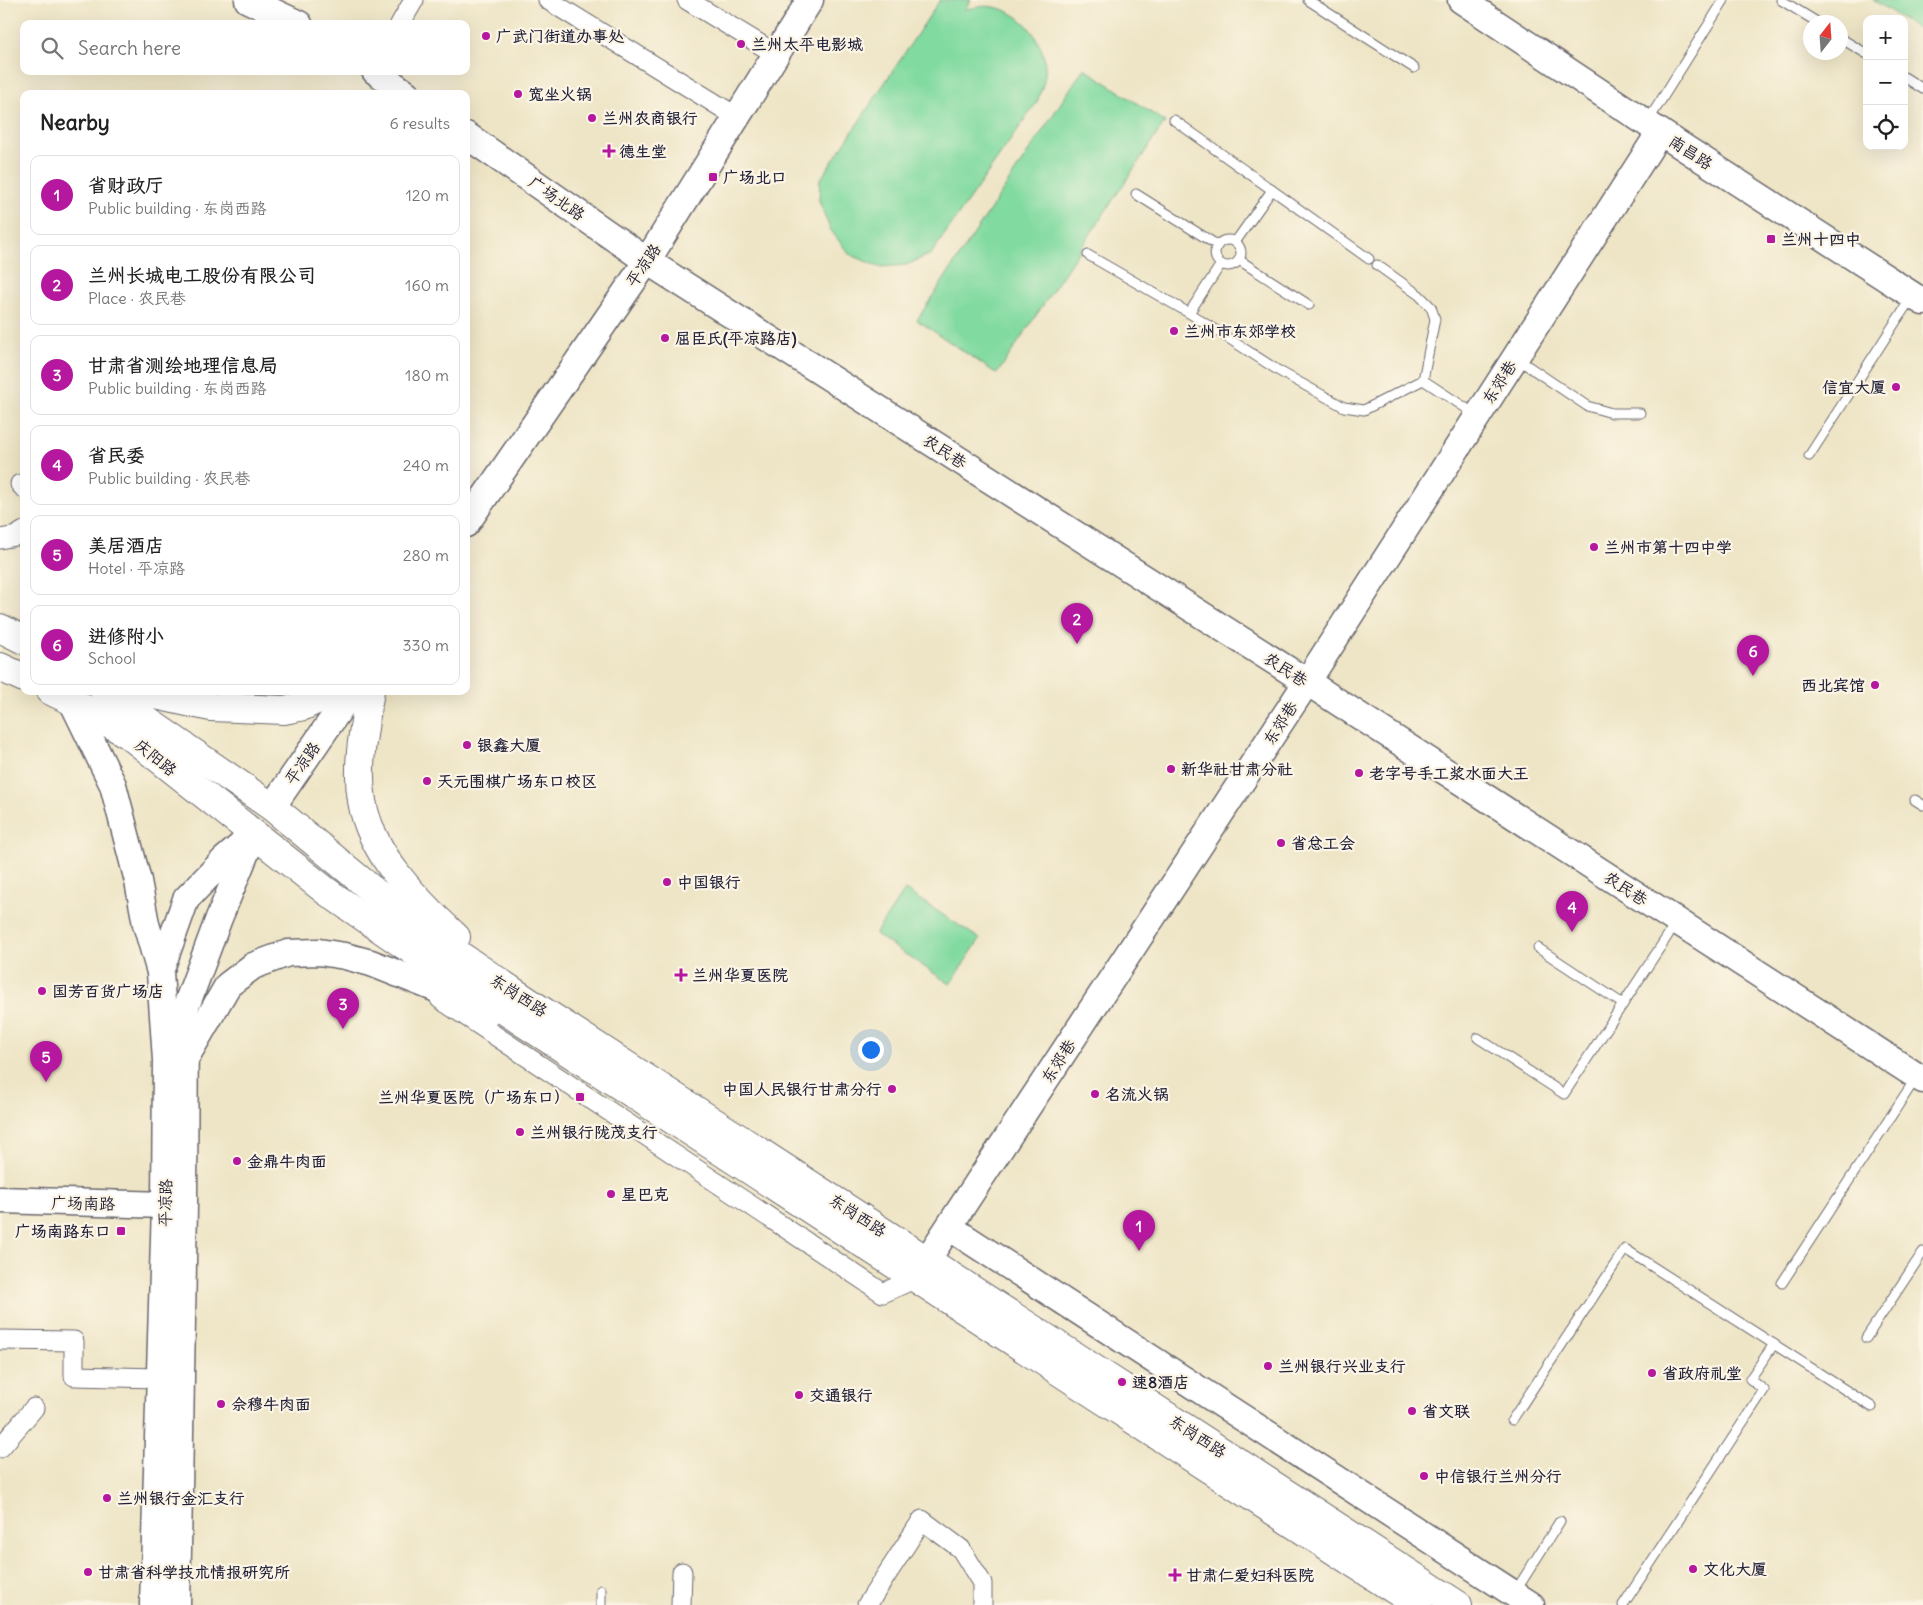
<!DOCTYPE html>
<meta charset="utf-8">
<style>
body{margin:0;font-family:Delius,"LXGW WenKai TC",sans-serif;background:#f2f2f2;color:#222}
.controls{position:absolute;right:15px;top:15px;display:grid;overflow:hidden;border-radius:10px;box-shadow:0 5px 20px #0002}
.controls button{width:45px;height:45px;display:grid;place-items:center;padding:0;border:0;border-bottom:1px solid #e0e0e0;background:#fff;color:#222;font:25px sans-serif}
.compass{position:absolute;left:1803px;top:15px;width:45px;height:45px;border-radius:50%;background:#fff;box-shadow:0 5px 20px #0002;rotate:17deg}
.you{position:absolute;left:870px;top:1049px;width:18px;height:18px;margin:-12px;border:4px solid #fff;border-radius:50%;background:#1a73e8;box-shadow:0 0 0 8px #1a73e833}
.badge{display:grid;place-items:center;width:32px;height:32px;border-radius:50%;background:#b5179e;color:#fff;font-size:16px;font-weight:700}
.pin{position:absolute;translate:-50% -41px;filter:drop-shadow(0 1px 2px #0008)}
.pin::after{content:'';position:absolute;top:26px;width:18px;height:15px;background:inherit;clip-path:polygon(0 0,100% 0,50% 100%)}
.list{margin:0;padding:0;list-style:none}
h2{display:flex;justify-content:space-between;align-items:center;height:65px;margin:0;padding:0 20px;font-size:21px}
h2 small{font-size:16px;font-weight:400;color:#767676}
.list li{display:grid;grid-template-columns:32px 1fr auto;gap:15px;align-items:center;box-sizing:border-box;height:80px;margin:0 10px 10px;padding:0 10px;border:1px solid #e0e0e0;border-radius:10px}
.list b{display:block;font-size:19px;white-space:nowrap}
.list p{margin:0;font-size:16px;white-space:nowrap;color:#767676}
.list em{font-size:16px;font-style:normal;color:#767676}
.icon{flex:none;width:28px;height:28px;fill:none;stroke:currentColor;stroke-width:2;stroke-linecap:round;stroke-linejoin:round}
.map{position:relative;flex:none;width:1923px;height:1605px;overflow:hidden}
.search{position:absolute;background:#fff;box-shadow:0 5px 20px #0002;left:20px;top:20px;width:450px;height:55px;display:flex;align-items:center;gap:12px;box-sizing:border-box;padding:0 18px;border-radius:10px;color:#767676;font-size:19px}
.panel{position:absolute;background:#fff;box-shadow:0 5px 20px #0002;left:20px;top:90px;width:450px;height:605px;border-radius:10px}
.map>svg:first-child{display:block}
.green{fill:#81daa0;stroke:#527e6e}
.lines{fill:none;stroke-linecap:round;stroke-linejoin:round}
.lane-casing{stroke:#69666c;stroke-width:11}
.street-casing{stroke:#69666c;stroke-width:21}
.secondary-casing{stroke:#69666c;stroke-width:29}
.primary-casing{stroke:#69666c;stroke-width:30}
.lane{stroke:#fff;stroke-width:9}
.street{stroke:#fff;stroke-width:19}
.secondary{stroke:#fff;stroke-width:26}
.primary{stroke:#fff;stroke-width:28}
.poi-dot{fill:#b5179e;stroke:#fcf5e5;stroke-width:2}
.labels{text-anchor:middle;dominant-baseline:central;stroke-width:4.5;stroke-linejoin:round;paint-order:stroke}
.poi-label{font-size:16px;font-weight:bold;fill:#22223b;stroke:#fcf5e5;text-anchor:start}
.street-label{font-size:16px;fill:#22223b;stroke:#fcf5e5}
</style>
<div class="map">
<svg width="1923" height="1605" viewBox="0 0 1923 1605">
<rect width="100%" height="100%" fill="#fcf5e5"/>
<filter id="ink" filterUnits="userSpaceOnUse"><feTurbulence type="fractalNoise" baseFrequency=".02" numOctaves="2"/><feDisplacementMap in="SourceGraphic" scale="10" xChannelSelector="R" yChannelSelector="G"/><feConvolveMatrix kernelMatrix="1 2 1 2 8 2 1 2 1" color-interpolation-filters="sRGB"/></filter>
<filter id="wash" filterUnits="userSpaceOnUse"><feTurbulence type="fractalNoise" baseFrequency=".0096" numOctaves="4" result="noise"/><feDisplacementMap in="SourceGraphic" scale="20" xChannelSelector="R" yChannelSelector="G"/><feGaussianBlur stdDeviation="1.12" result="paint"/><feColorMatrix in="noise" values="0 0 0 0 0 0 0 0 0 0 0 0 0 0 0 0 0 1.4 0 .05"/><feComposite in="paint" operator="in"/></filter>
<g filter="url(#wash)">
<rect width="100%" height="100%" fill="#eee5c6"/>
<g class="green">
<path d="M940,0H971L965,9C974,8 984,5 993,7C1023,11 1048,44 1045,75C1044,84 1040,93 1037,102L931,254L906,265L879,267L849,254L830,229L819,201L820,180Z"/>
<path d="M1873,0H1923V32Z"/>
<path d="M1084,68L1165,122L997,374L917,320Z"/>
<path d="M905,890L980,939L950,984L875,934Z"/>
</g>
</g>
<g filter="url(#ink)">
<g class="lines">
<defs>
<g id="lane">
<path d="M1308,0L1414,68"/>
<path d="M1781,0L1817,22"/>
<path d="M1840,38L1867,54"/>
<path d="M1904,77L1923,89"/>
<path d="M1174,120L1369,259"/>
<path d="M1648,121L1724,0"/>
<path d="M1136,194L1217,245"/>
<circle cx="1228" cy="253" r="13"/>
<path d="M1236,241L1272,190"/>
<path d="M1088,255L1189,313L1279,371L1344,407L1364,410L1423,380"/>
<path d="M1239,260L1309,305"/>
<path d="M1377,265L1419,295L1431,307L1435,319L1423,380"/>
<path d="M1189,313L1221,264"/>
<path d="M1516,358L1587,406L1612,413H1640"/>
<path d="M1423,380L1475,414"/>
<path d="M1809,456L1911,298"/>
<path d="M1915,800L1923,805"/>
<path d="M1538,948L1623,1004"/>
<path d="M1478,1038L1564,1094L1676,923"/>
<path d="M1782,1283L1916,1078"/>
<path d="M1866,1338L1923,1252"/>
<path d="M1512,1420L1625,1249L1872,1407"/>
<path d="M601,1590V1605"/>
<path d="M1515,1592L1560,1521"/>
<path d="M1623,1605L1764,1390L1750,1379L1774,1344"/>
</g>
<g id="street">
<path d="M548,0L737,117"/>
<path d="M687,0L776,54"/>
<path d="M400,24L414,0"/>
<path d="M20,484L24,488"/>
<path d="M0,539L16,536L24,531"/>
<path d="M440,999L883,1293L916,1278"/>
<path d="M0,1340L74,1341V1376L159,1378"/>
<path d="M0,1448L34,1408"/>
<path d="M681,1605L682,1572"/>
<path d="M867,1605L922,1520L961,1549L982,1583V1605"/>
</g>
<g id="secondary">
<path d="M248,0L299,24"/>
<path d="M1461,0L1660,132L1923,302"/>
<path d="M375,71L407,94"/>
<path d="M466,135L647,261L1307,682L1923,1080"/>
<path d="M466,524L647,261L810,0"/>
<path d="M72,701L113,785L138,881L146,924L160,972"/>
<path d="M272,807L352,691"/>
<path d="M185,1059L228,985L253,966L288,953L319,952L345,956L371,963L492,1011"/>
<path d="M0,1200L165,1205"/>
<path d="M949,1227L1531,1605"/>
<path d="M927,1260L1307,682L1660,132"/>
<path d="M153,1605L165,1205L166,1060L160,972L186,899L224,860L253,835"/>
<path d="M177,1605L184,1205L185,1009L219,918L252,838"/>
</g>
<g id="primary">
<path d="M0,628L24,640"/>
<path d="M0,667L24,678"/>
<path d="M51,691L72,701L129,735L326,891L404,945L1418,1605"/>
<path d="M104,691L272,807L416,926L535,1006L1458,1605"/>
<path d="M137,691L211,707L284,710L304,706L335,691"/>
<path d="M370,691C364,727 356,766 362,801C371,855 418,902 456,937"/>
</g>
</defs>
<use href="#lane" class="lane-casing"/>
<use href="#street" class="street-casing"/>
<use href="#secondary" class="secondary-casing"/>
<use href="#primary" class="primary-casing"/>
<use href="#lane" class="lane"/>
<use href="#street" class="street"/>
<use href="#secondary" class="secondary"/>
<use href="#primary" class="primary"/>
</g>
</g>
<g class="poi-dot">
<circle cx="486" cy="36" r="5"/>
<circle cx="741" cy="44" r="5"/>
<circle cx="518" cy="94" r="5"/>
<circle cx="592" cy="118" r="5"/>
<path d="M606.5 143.5h5v5h5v5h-5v5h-5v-5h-5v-5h5z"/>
<rect x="708" y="172" width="10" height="10" rx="2.5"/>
<rect x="1766" y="234" width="10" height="10" rx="2.5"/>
<circle cx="1174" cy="331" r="5"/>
<circle cx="665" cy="338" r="5"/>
<circle cx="1896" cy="387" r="5"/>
<circle cx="1594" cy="547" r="5"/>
<circle cx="1875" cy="685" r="5"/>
<circle cx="467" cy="745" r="5"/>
<circle cx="1171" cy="769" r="5"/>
<circle cx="1359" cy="773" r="5"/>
<circle cx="427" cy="781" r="5"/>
<circle cx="1281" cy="843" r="5"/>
<circle cx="667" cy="882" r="5"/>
<path d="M678.5 967.5h5v5h5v5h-5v5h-5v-5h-5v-5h5z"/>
<circle cx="42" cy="991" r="5"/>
<circle cx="892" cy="1089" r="5"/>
<circle cx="1095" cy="1094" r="5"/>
<rect x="575" y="1092" width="10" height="10" rx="2.5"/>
<circle cx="520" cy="1132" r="5"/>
<circle cx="237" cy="1161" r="5"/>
<circle cx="611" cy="1194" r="5"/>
<rect x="116" y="1226" width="10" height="10" rx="2.5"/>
<circle cx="1268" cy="1366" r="5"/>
<circle cx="1652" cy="1373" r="5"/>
<circle cx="1122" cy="1382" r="5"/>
<circle cx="799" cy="1395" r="5"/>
<circle cx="221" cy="1404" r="5"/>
<circle cx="1412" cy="1411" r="5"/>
<circle cx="1424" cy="1476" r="5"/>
<circle cx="107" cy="1498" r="5"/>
<circle cx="1693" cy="1569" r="5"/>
<circle cx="88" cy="1572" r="5"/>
<path d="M1172.5 1567.5h5v5h5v5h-5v5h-5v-5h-5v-5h5z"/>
</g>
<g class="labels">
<g class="poi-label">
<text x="496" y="36">广武门街道办事处</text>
<text x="751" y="44">兰州太平电影城</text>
<text x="528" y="94">宽坐火锅</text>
<text x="602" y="118">兰州农商银行</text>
<text x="619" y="151">德生堂</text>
<text x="723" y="177">广场北口</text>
<text x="1781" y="239">兰州十四中</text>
<text x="1184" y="331">兰州市东郊学校</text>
<text x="675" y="338">屈臣氏(平凉路店)</text>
<text x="1886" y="387" text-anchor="end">信宜大厦</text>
<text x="1604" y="547">兰州市第十四中学</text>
<text x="1865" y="685" text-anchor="end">西北宾馆</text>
<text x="477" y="745">银鑫大厦</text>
<text x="1181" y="769">新华社甘肃分社</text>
<text x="1369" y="773">老字号手工浆水面大王</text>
<text x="437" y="781">天元围棋广场东口校区</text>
<text x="1291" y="843">省总工会</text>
<text x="677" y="882">中国银行</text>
<text x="692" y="975">兰州华夏医院</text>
<text x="52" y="991">国芳百货广场店</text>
<text x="882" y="1089" text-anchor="end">中国人民银行甘肃分行</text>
<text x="1105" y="1094">名流火锅</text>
<text x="570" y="1097" text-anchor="end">兰州华夏医院（广场东口）</text>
<text x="530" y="1132">兰州银行陇茂支行</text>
<text x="247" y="1161">金鼎牛肉面</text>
<text x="621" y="1194">星巴克</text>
<text x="111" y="1231" text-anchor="end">广场南路东口</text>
<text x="1278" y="1366">兰州银行兴业支行</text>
<text x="1662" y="1373">省政府礼堂</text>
<text x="1132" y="1382">速8酒店</text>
<text x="809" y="1395">交通银行</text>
<text x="231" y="1404">佘穆牛肉面</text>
<text x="1422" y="1411">省文联</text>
<text x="1434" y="1476">中信银行兰州分行</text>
<text x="117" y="1498">兰州银行金汇支行</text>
<text x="1703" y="1569">文化大厦</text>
<text x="98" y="1572">甘肃省科学技术情报研究所</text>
<text x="1186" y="1575">甘肃仁爱妇科医院</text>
</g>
<g class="street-label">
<text transform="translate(1691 152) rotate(33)">南昌路</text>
<text transform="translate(557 198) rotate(35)">广场北路</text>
<text transform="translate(643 265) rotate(-56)">平凉路</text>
<text transform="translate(1499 382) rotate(-57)">东郊巷</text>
<text transform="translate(945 451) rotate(33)">农民巷</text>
<text transform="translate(1286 669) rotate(33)">农民巷</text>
<text transform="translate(1280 723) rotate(-57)">东郊巷</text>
<text transform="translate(156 757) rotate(39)">庆阳路</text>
<text transform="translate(302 763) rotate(-55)">平凉路</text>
<text transform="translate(1626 888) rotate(33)">农民巷</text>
<text transform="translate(519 995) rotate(33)">东岗西路</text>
<text transform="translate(1058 1061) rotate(-57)">东郊巷</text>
<text transform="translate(83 1203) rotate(1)">广场南路</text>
<text transform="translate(165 1203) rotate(-89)">平凉路</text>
<text transform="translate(858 1215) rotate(33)">东岗西路</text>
<text transform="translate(1198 1436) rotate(33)">东岗西路</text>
</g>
</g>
</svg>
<div class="controls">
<button>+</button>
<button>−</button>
<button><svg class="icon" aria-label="locate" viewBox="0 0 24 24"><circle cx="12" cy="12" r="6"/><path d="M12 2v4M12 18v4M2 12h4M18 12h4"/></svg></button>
</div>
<svg class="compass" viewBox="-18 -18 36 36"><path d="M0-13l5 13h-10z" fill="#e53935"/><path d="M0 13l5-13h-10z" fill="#767676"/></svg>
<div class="you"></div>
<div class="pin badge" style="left:1139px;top:1251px">1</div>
<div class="pin badge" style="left:1077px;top:644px">2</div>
<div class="pin badge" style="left:343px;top:1029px">3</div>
<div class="pin badge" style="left:1572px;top:932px">4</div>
<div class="pin badge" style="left:46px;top:1082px">5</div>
<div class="pin badge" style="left:1753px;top:676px">6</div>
<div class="search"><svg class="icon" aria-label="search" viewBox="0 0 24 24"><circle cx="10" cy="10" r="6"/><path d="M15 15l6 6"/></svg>Search here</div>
<section class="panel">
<h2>Nearby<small>6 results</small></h2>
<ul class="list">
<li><span class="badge">1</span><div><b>省财政厅</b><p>Public building · 东岗西路</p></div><em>120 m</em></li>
<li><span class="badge">2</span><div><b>兰州长城电工股份有限公司</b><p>Place · 农民巷</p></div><em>160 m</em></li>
<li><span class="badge">3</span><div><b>甘肃省测绘地理信息局</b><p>Public building · 东岗西路</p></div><em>180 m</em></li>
<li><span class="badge">4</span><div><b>省民委</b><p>Public building · 农民巷</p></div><em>240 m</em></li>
<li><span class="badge">5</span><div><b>美居酒店</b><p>Hotel · 平凉路</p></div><em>280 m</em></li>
<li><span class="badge">6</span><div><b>进修附小</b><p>School</p></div><em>330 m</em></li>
</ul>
</section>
</div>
